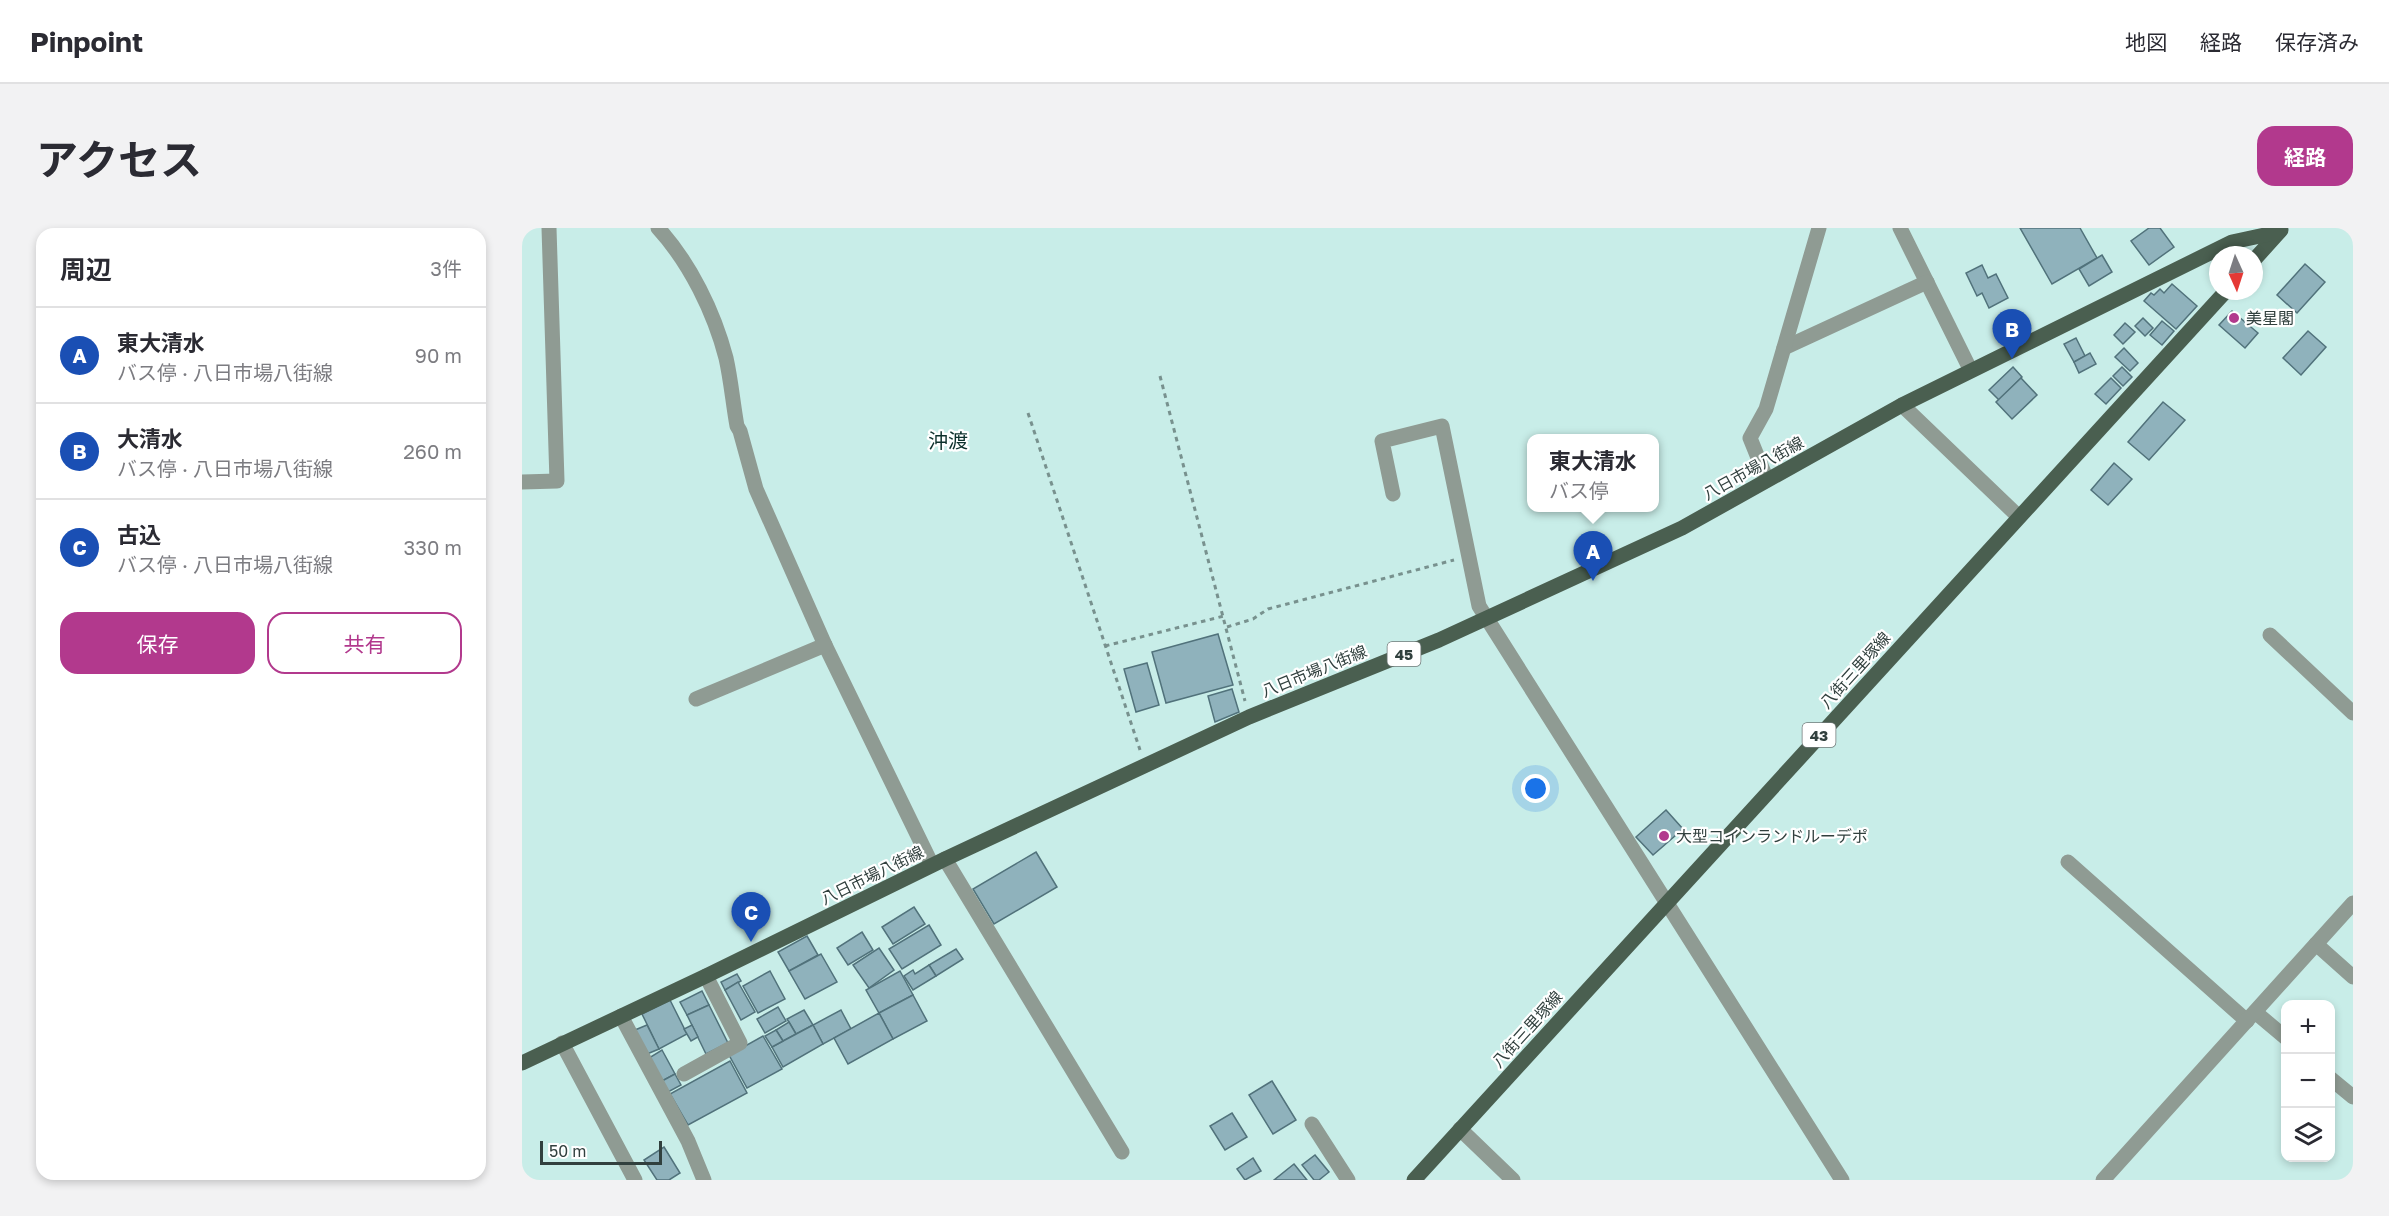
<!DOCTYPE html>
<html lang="ja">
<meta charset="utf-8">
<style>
body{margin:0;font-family:"Golos Text","Noto Sans JP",sans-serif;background:#f2f2f3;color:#2b2b33}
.controls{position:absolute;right:18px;bottom:18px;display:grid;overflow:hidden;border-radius:12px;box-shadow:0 3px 9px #0003}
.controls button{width:54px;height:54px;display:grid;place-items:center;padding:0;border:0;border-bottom:2px solid #e1e1e2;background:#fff;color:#2b2b33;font:30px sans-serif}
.compass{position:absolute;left:1687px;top:18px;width:54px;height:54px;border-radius:50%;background:#fff;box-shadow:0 3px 9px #0003;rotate:177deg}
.scale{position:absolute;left:18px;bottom:15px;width:122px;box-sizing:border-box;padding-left:6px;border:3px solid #31403e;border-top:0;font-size:16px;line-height:21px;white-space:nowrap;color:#31403e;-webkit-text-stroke:4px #fff;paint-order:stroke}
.you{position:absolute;left:1014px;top:561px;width:21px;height:21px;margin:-15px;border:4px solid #fff;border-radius:50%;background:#1a73e8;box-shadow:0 0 0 9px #1a73e833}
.badge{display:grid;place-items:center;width:39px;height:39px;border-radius:50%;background:#b2398d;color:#fff;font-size:20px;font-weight:700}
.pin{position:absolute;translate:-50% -50px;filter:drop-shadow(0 2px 3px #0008)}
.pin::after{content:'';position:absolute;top:32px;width:21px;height:18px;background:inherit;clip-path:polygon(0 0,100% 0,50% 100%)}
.popup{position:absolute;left:1005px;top:206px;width:132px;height:78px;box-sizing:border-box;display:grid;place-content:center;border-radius:12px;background:#fff;filter:drop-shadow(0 2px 4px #0005);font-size:20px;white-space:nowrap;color:#7c7c81}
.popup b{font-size:22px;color:#2b2b33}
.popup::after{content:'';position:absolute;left:50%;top:100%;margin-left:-12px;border:12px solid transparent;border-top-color:#fff}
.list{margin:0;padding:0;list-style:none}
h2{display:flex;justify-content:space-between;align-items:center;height:78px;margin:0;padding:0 24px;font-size:26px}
h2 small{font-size:20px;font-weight:400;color:#7c7c81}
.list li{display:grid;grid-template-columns:39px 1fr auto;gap:18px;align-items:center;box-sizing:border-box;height:96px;padding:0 24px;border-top:2px solid #e1e1e2}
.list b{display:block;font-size:22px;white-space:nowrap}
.list p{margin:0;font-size:20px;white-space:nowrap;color:#7c7c81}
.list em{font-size:20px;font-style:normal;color:#7c7c81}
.actions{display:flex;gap:12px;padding:18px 24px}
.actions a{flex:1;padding:14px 0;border:2px solid #b2398d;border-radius:18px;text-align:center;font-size:21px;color:#b2398d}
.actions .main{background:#b2398d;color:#fff}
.icon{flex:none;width:33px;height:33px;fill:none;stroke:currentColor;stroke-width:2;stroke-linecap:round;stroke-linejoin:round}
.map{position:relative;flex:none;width:1831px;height:952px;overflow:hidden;border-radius:18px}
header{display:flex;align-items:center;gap:36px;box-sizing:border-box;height:84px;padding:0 30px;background:#fff;border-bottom:2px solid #e1e1e2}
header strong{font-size:28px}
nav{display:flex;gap:33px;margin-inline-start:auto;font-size:21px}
.intro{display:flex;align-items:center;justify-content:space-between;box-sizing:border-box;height:144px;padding:0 36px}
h1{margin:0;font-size:42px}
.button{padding:15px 27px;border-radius:18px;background:#b2398d;color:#fff;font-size:21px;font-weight:700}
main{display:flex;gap:36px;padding:0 36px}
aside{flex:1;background:#fff;border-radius:18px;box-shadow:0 3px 9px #0003}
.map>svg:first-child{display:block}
.building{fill:#8fb2bc;stroke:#51727b;stroke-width:1.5}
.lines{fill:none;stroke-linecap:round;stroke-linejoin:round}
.path{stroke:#78918e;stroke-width:3;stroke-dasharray:4.5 4.5;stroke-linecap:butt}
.minor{stroke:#8f9b93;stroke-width:15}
.major{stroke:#4a5f50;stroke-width:15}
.poi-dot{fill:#b2398d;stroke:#fff;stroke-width:2}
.labels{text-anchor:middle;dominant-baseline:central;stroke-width:4.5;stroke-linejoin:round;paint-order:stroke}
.shield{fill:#fff;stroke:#6f7978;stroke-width:1.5}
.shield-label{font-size:15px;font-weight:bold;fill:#31403e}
.poi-label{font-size:16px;fill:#31403e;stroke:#fff;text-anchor:start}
.street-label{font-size:16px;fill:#31403e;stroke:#fff}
.quarter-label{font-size:20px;fill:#0d302c;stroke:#fff}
</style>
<header>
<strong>Pinpoint</strong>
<nav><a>地図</a><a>経路</a><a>保存済み</a></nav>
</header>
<div class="intro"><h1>アクセス</h1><a class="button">経路</a></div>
<main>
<aside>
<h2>周辺<small>3件</small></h2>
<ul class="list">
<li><span class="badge" style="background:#1a4fb4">A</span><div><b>東大清水</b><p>バス停 · 八日市場八街線</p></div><em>90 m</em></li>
<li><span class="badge" style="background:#1a4fb4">B</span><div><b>大清水</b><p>バス停 · 八日市場八街線</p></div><em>260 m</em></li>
<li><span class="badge" style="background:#1a4fb4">C</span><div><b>古込</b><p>バス停 · 八日市場八街線</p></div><em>330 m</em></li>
</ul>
<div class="actions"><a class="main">保存</a><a>共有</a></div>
</aside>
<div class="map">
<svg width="1831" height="952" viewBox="0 0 1831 952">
<rect width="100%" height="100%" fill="#c8ede8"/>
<g class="building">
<path d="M1498,0H1558L1575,30L1530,56Z"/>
<path d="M1627,0H1638L1652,19L1627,37L1609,13Z"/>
<path d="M1580,27L1590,44L1567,58L1557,41Z"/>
<path d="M1783,36L1803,54L1775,85L1755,67Z"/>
<path d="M1460,37L1466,50L1474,46L1486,70L1467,80L1460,65L1455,68L1444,45Z"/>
<path d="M1650,56L1675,78L1654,101L1622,73L1629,65L1632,67L1638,61L1642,65Z"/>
<path d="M1710,83L1736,105L1723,120L1697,97Z"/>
<path d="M1621,90L1631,100L1623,108L1613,98Z"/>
<path d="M1640,93L1652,103L1640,117L1628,107Z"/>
<path d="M1603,95L1613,104L1601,116L1592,107Z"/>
<path d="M1786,103L1804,119L1779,147L1761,130Z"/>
<path d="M1554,110L1563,128L1552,134L1542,116Z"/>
<path d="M1602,120L1616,135L1608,143L1593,129Z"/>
<path d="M1568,125L1574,136L1557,145L1552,134Z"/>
<path d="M1491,139L1500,149L1477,172L1467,162Z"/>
<path d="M1600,139L1610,149L1601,158L1591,148Z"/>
<path d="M1499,150L1515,167L1490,191L1474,174Z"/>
<path d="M1589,150L1599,160L1584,176L1573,166Z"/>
<path d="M1641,174L1663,192L1627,232L1606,214Z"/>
<path d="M1592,235L1610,251L1586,277L1569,262Z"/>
<path d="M696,406L711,457L644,475L630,424Z"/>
<path d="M625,435L637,477L614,484L602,441Z"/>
<path d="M710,461L717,484L693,494L686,468Z"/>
<path d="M1144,582L1161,601L1131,627L1114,609Z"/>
<path d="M514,624L535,659L472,696L451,661Z"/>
<path d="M392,679L403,696L371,716L360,699Z"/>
<path d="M407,697L419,717L380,741L367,721Z"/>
<path d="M340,704L351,722L326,737L315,720Z"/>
<path d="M285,708L296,727L267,743L256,724Z"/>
<path d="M357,720L372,742L347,760L331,737Z"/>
<path d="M434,721L441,731L414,748L407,737Z"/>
<path d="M299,726L315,754L283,771L267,743Z"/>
<path d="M407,737L414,748L391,762L382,748L391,742L393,746Z"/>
<path d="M248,743L263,771L236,785L221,758Z"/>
<path d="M378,743L391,767L357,785L344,762Z"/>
<path d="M215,746L219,753L203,762L199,754Z"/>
<path d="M216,754L233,784L219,792L203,762Z"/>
<path d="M180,763L187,777L165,787L158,774Z"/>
<path d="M391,767L405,793L371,811L357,785Z"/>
<path d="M148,772L165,806L137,821L120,786Z"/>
<path d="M187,777L206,815L184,826L165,787Z"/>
<path d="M256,779L264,793L243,805L235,791Z"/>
<path d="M282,782L291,797L274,806L265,791Z"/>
<path d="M319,782L329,801L301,816L291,797Z"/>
<path d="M357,785L371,811L326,836L312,810Z"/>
<path d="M267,794L274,806L261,813L254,802Z"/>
<path d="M125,797L137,821L125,826L113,802Z"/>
<path d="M170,797L176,809L169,813L162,801Z"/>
<path d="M291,797L301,816L261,839L250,819Z"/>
<path d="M254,802L261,813L250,819L243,808Z"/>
<path d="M241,808L260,841L225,860L207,827Z"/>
<path d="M140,822L153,846L140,853L127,830Z"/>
<path d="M208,833L225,865L166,897L148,866Z"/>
<path d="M153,846L159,857L146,864L140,853Z"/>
<path d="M750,853L774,892L751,906L727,867Z"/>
<path d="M710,885L725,909L703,922L688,898Z"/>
<path d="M142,919L158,945L147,952H135L122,932Z"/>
<path d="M793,927L807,944L797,952H792L780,937Z"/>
<path d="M731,930L739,943L723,952L715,941Z"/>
<path d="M772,936L785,952H752Z"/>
</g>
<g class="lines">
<g class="path">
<path d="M638,148L723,473"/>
<path d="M506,185L618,522"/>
<path d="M705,399L731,391L746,381L932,332"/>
<path d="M583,418L702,388"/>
</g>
<g class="minor">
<path d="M136,0C168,35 192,84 204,130C209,152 211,176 215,198L218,203L234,261L303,417L410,637"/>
<path d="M1378,0L1448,141"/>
<path d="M1262,120L1405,54"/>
<path d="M1380,177L1497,289"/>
<path d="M1245,252L1228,210L1244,181L1297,0"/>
<path d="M0,254L35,253L27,0"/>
<path d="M871,266L860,213L920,198L957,378L1320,952"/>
<path d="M1748,407L1831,485"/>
<path d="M174,471L303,417"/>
<path d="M423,631L600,924"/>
<path d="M1546,634L1725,793"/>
<path d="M1794,716L1831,749"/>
<path d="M1733,784L1764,810"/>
<path d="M99,788L166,913L182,952"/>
<path d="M40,815L113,952"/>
<path d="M162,846L218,815L184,748"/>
<path d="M1808,850L1831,869"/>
<path d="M790,896L826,952"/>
<path d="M938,901L991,952"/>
<path d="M1581,952L1831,675"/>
</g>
<g class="major">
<path d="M1732,32L1759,2"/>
<path d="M0,835L184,748L423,631L727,489L917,412L1160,300L1380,177L1710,14L1757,4"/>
<path d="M892,952L1704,63"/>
</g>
</g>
<g class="poi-dot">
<circle cx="1712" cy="90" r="6"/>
<circle cx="1142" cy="608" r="6"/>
</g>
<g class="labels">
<g class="shield">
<rect x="865.5" y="414" width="33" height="24" rx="4.5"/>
<rect x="1280.5" y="495" width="33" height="24" rx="4.5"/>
</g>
<g class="shield-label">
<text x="882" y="426">45</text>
<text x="1297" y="507">43</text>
</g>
<g class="poi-label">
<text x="1724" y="90">美星閣</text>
<text x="1154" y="608">大型コインランドルーデポ</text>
</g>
<g class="street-label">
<text transform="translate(1231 240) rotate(-29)">八日市場八街線</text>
<text transform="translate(1333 442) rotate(-48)">八街三里塚線</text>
<text transform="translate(792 443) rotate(-22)">八日市場八街線</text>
<text transform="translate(350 647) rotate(-26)">八日市場八街線</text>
<text transform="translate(1005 801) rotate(-48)">八街三里塚線</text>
</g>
<g class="quarter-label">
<text x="426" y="212">沖渡</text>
</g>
</g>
</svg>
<div class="controls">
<button>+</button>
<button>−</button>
<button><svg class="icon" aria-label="layers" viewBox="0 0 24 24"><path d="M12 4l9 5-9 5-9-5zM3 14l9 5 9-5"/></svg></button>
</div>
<svg class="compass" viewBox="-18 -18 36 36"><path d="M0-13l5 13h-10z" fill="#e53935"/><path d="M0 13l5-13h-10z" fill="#7c7c81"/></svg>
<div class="scale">50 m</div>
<div class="you"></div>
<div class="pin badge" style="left:1071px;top:353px;background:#1a4fb4">A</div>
<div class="popup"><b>東大清水</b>バス停</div>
<div class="pin badge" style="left:1490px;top:131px;background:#1a4fb4">B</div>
<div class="pin badge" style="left:229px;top:714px;background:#1a4fb4">C</div>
</div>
</main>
